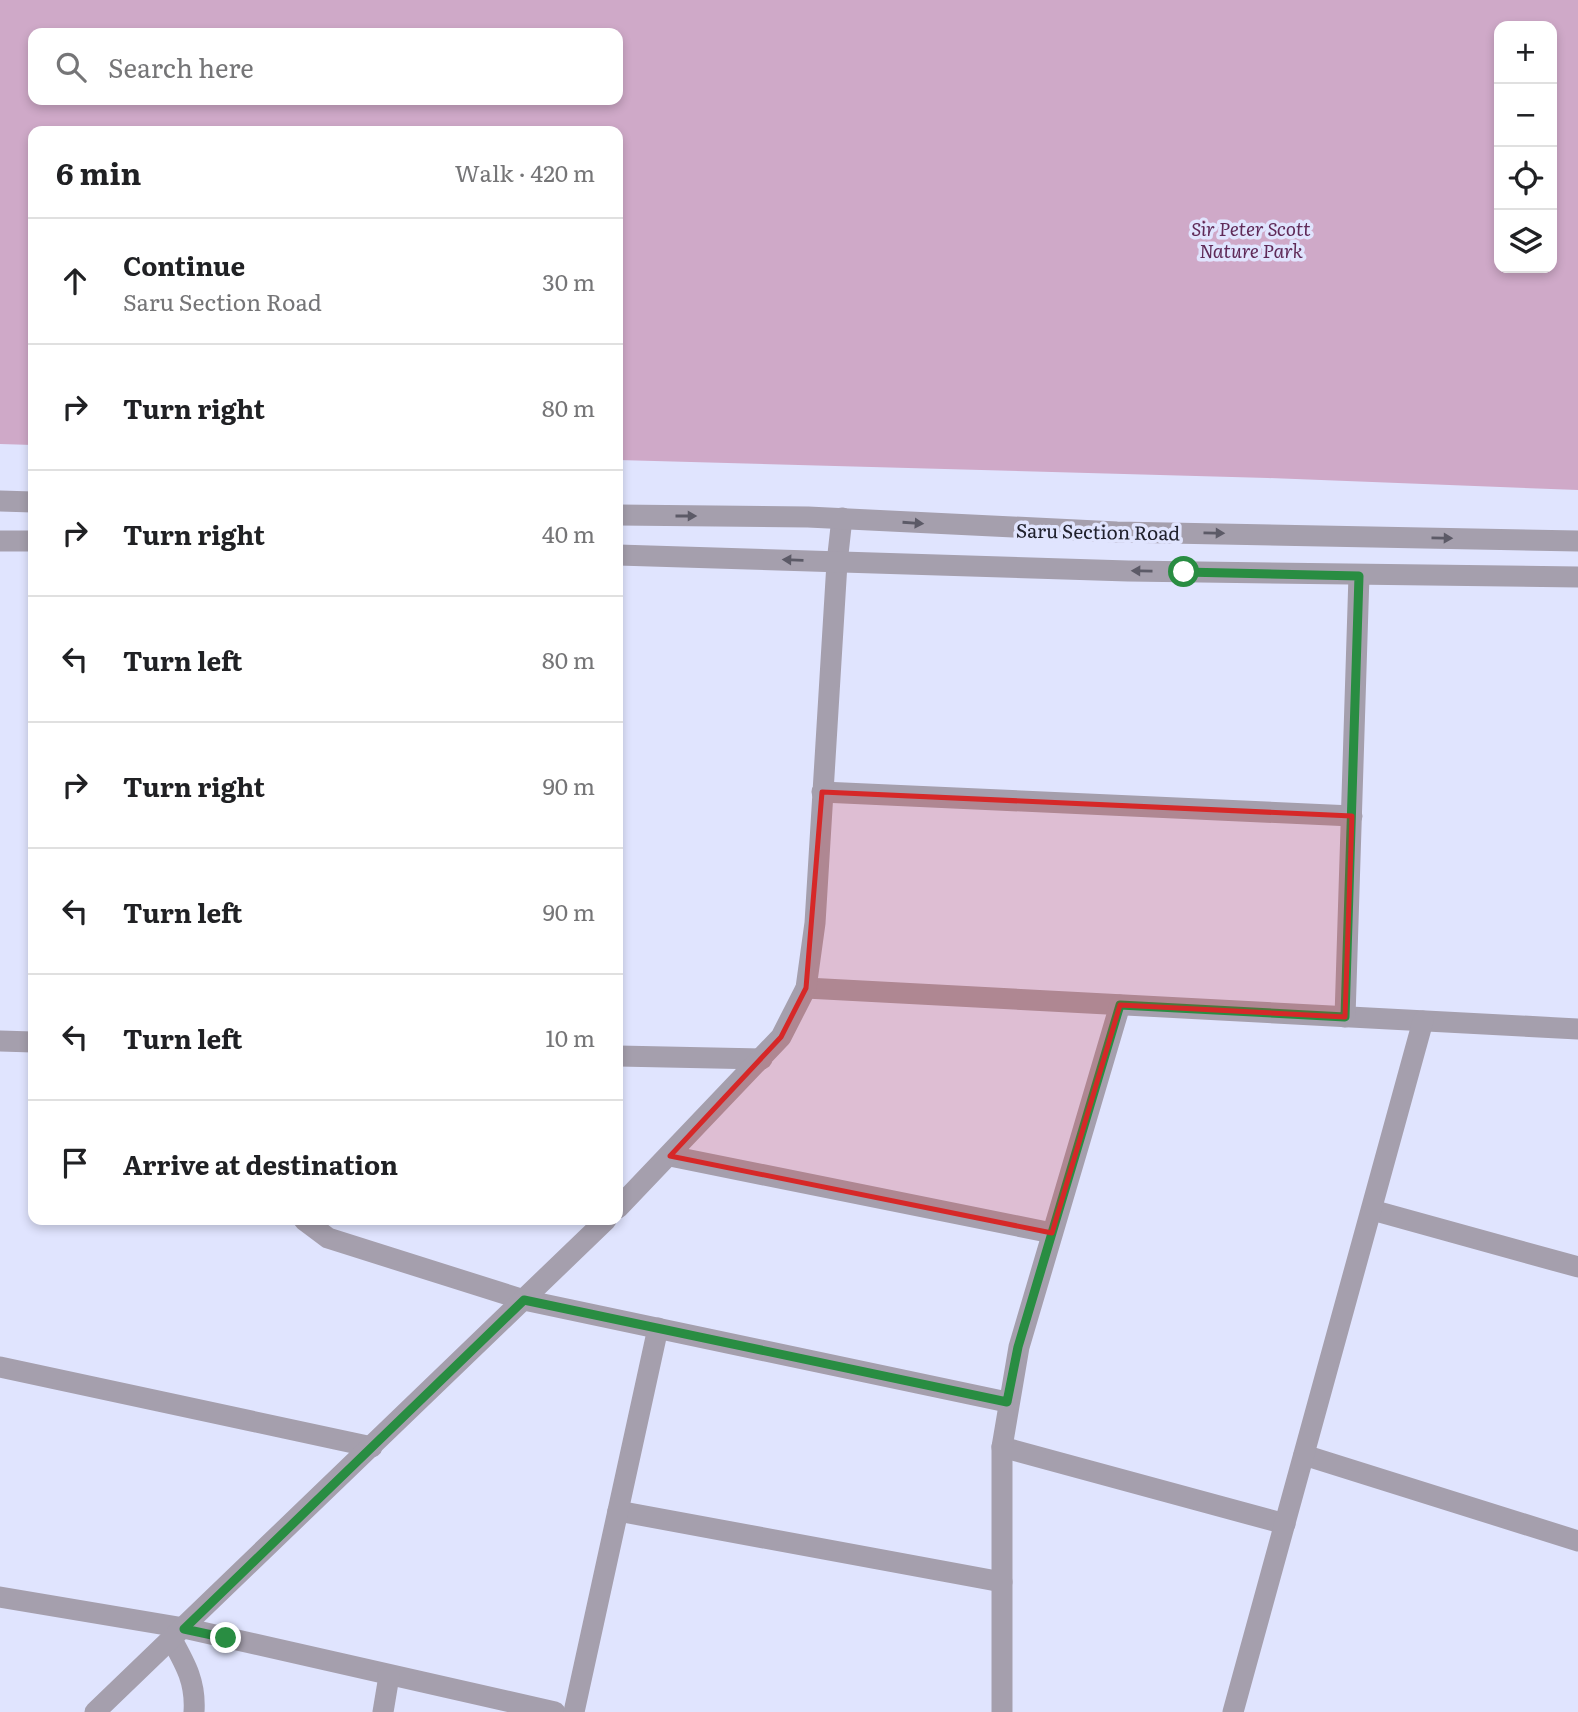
<!DOCTYPE html>
<meta charset="utf-8">
<style>
body{margin:0;font-family:Literata,serif;background:#f6f6f6;color:#202124}
.controls{position:absolute;right:21px;top:21px;display:grid;overflow:hidden;border-radius:14px;box-shadow:0 4px 10px #0003}
.controls button{width:63px;height:63px;display:grid;place-items:center;padding:0;border:0;border-bottom:2px solid #e0e0e0;background:#fff;color:#202124;font:35px sans-serif}
.stop{position:absolute;width:21px;height:21px;margin:-16px;border:5px solid #298d42;border-radius:50%;background:#fff}
.stop.end{background:#298d42;border-color:#fff;box-shadow:0 2px 7px #0008}
.list{margin:0;padding:0;list-style:none}
h2{display:flex;justify-content:space-between;align-items:center;height:91px;margin:0;padding:0 28px;font-size:30px}
h2 small{font-size:23px;font-weight:400;color:#757577}
.list li{display:grid;grid-template-columns:46px 1fr auto;gap:21px;align-items:center;box-sizing:border-box;height:126px;padding:0 28px;border-top:2px solid #e0e0e0}
.list b{display:block;font-size:26px;white-space:nowrap}
.list p{margin:0;font-size:23px;white-space:nowrap;color:#757577}
.list em{font-size:23px;font-style:normal;color:#757577}
.icon{flex:none;width:38px;height:38px;fill:none;stroke:currentColor;stroke-width:2;stroke-linecap:round;stroke-linejoin:round}
.map{position:relative;flex:none;width:1578px;height:1712px;overflow:hidden}
.search{position:absolute;background:#fff;box-shadow:0 4px 10px #0003;left:28px;top:28px;width:595px;height:77px;display:flex;align-items:center;gap:18px;box-sizing:border-box;padding:0 24px;border-radius:14px;color:#757577;font-size:26px}
.panel{position:absolute;background:#fff;box-shadow:0 4px 10px #0003;left:28px;top:126px;width:595px;height:1099px;border-radius:14px}
.map>svg:first-child{display:block}
.green{fill:#cfa9c8;fill-rule:evenodd}
.lines{fill:none;stroke-linecap:round;stroke-linejoin:round}
.minor{stroke:#a59fad;stroke-width:21}
.tertiary{stroke:#a59fad;stroke-width:21}
.oneway{fill:#5c5a67}
.route{stroke:#298d42;stroke-width:9}
.marked{fill:#d62828;fill-opacity:0.2;stroke:#d62828;stroke-width:5;stroke-linejoin:round}
.labels{text-anchor:middle;dominant-baseline:central;stroke-width:7;stroke-linejoin:round;paint-order:stroke}
.park-label{font-size:19px;font-style:italic;fill:#5f2a58;stroke:#e0e4fe}
.street-label{font-size:19px;fill:#20212d;stroke:#e0e4fe}
</style>
<div class="map">
<svg width="1578" height="1712" viewBox="0 0 1578 1712">
<rect width="100%" height="100%" fill="#e0e4fe"/>
<path class="green" d="M0,0H1578V490L1268,478L618,460V131H33V445L0,444ZM1499,26H1552V268H1499ZM33,33H618V100H33Z"/>
<g class="lines">
<g class="minor">
<path d="M822,792L1352,816"/>
<path d="M806,988L1578,1029"/>
<path d="M1345,1017L1359,575"/>
<path d="M0,1041L33,1042"/>
<path d="M618,1056L762,1059"/>
<path d="M670,1156L1052,1233"/>
<path d="M618,1208L781,1037L806,988L815,923L837,563L842,518"/>
<path d="M1372,1210L1578,1267"/>
<path d="M304,1220L328,1238L524,1300L1007,1402"/>
<path d="M0,1367L372,1447"/>
<path d="M1002,1447L1285,1524"/>
<path d="M1304,1455L1578,1541"/>
<path d="M618,1511L1002,1582"/>
<path d="M0,1597L184,1628L555,1712"/>
<path d="M172,1640C186,1665 196,1683 194,1712"/>
<path d="M95,1712L606,1220"/>
<path d="M383,1712L389,1676"/>
<path d="M574,1712L658,1328"/>
<path d="M1002,1712V1447L1019,1347L1120,1005"/>
<path d="M1233,1712L1423,1021"/>
</g>
<g class="tertiary">
<path d="M0,501L33,502"/>
<path d="M618,515L808,517L1117,532L1578,541"/>
<path d="M0,541H33"/>
<path d="M618,555L1128,571L1578,577"/>
</g>
</g>
<defs><path id="oneway-solid" d="M-6-.8H1V-3.2L6.5 0L1 3.2V.8H-6Z" transform="scale(1.75)"/></defs>
<g class="oneway">
<use href="#oneway-solid" transform="translate(686 516)"/>
<use href="#oneway-solid" transform="translate(913 523) rotate(4)"/>
<use href="#oneway-solid" transform="translate(1214 533) rotate(1)"/>
<use href="#oneway-solid" transform="translate(1442 538) rotate(1)"/>
<use href="#oneway-solid" transform="translate(793 560) rotate(-178)"/>
<use href="#oneway-solid" transform="translate(1142 571) rotate(-179)"/>
</g>
<g class="lines">
<path class="route" d="M226,1638L184,1629L524,1300L1007,1402L1018,1347L1120,1005L1345,1017L1359,576L1184,572"/>
</g>
<path class="marked" d="M822,792L1352,816L1345,1017L1120,1005L1052,1233L670,1156L781,1037L806,988Z"/>
<g class="labels">
<g class="park-label">
<text x="1251" y="228">Sir Peter Scott<tspan x="1251" dy="22">Nature Park</tspan></text>
</g>
<g class="street-label">
<text transform="translate(1098 531) rotate(1)">Saru Section Road</text>
</g>
</g>
</svg>
<div class="controls">
<button>+</button>
<button>−</button>
<button><svg class="icon" aria-label="locate" viewBox="0 0 24 24"><circle cx="12" cy="12" r="6"/><path d="M12 2v4M12 18v4M2 12h4M18 12h4"/></svg></button>
<button><svg class="icon" aria-label="layers" viewBox="0 0 24 24"><path d="M12 4l9 5-9 5-9-5zM3 14l9 5 9-5"/></svg></button>
</div>
<div class="stop" style="left:1184px;top:572px"></div>
<div class="stop end" style="left:226px;top:1638px"></div>
<div class="search"><svg class="icon" aria-label="search" viewBox="0 0 24 24"><circle cx="10" cy="10" r="6"/><path d="M15 15l6 6"/></svg>Search here</div>
<section class="panel">
<h2>6 min<small>Walk · 420 m</small></h2>
<ul class="list">
<li><svg class="icon" aria-label="ahead" viewBox="0 0 24 24"><path d="M12 20V5M6 11l6-6 6 6"/></svg><div><b>Continue</b><p>Saru Section Road</p></div><em>30 m</em></li>
<li><svg class="icon" aria-label="right" viewBox="0 0 24 24"><path d="M7 20v-9h11M14 6l5 5-5 5"/></svg><div><b>Turn right</b></div><em>80 m</em></li>
<li><svg class="icon" aria-label="right" viewBox="0 0 24 24"><path d="M7 20v-9h11M14 6l5 5-5 5"/></svg><div><b>Turn right</b></div><em>40 m</em></li>
<li><svg class="icon" aria-label="left" viewBox="0 0 24 24"><path d="M17 20v-9H6M10 6l-5 5 5 5"/></svg><div><b>Turn left</b></div><em>80 m</em></li>
<li><svg class="icon" aria-label="right" viewBox="0 0 24 24"><path d="M7 20v-9h11M14 6l5 5-5 5"/></svg><div><b>Turn right</b></div><em>90 m</em></li>
<li><svg class="icon" aria-label="left" viewBox="0 0 24 24"><path d="M17 20v-9H6M10 6l-5 5 5 5"/></svg><div><b>Turn left</b></div><em>90 m</em></li>
<li><svg class="icon" aria-label="left" viewBox="0 0 24 24"><path d="M17 20v-9H6M10 6l-5 5 5 5"/></svg><div><b>Turn left</b></div><em>10 m</em></li>
<li><svg class="icon" aria-label="arrive" viewBox="0 0 24 24"><path d="M6 21V4h12l-3 4 3 4H6"/></svg><div><b>Arrive at destination</b></div></li>
</ul>
</section>
</div>
